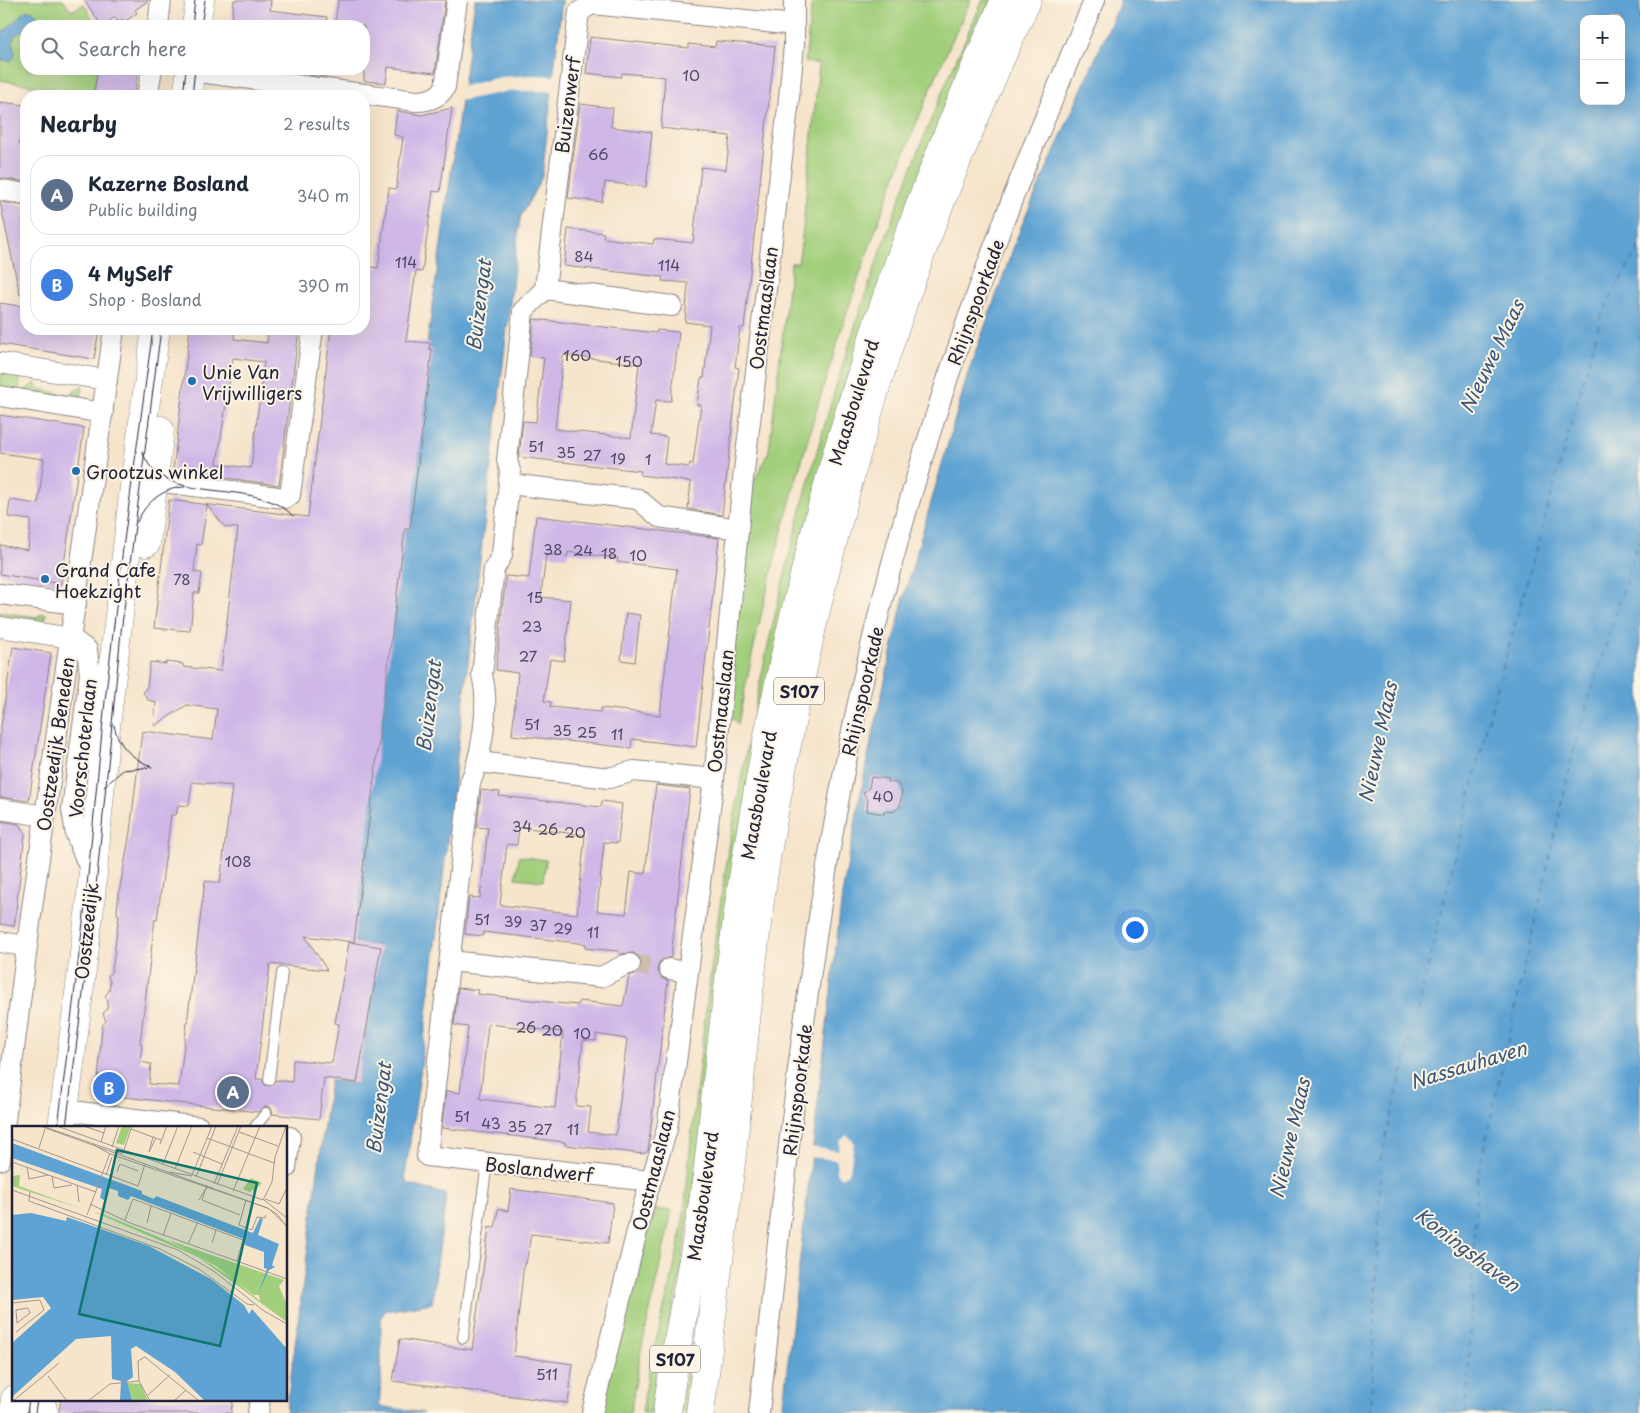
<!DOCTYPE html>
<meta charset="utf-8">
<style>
body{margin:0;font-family:"Playpen Sans",sans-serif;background:#f2f2f3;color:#1f2937}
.controls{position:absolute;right:15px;top:15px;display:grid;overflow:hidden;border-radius:10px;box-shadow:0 5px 20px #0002}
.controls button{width:45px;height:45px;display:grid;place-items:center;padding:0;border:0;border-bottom:1px solid #e0e1e3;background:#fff;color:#1f2937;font:25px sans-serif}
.you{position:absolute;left:1134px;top:929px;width:18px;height:18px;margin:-12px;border:4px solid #fff;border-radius:50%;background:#1a73e8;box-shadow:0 0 0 8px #1a73e833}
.badge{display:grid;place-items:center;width:32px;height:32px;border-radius:50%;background:#1a73e8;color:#fff;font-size:16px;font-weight:700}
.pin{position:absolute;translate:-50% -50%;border:2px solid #fff;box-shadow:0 1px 5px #0006}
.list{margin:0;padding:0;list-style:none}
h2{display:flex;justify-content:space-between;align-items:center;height:65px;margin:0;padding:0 20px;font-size:21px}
h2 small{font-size:16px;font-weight:400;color:#747a83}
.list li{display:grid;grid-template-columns:32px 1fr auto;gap:15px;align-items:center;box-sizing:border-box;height:80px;margin:0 10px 10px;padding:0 10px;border:1px solid #e0e1e3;border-radius:20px}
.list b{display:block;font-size:19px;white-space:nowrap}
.list p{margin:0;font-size:16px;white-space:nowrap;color:#747a83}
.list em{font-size:16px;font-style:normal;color:#747a83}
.icon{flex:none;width:28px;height:28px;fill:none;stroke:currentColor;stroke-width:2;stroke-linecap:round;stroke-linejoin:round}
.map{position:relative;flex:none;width:1640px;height:1413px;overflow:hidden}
.search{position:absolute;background:#fff;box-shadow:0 5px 20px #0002;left:20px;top:20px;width:350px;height:55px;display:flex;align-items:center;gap:12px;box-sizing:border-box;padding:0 18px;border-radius:20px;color:#747a83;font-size:19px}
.panel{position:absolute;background:#fff;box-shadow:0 5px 20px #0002;left:20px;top:90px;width:350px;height:245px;border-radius:20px}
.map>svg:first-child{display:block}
.green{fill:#a2cf7c;stroke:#62785c}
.water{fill:#5ea3d3;stroke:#406287;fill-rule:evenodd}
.pier{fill:#f6e4cb}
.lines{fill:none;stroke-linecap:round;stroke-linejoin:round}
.ferry{stroke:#3a5678;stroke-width:1;stroke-dasharray:6 5;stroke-linecap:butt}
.building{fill:#cfb8e8;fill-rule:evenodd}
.street-tunnel{stroke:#ccbdae;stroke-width:20;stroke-dasharray:20 10;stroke-linecap:butt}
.lane-casing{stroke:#8c8383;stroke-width:12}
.street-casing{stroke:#8c8383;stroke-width:22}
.secondary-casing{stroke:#8c8383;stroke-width:29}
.primary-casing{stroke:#8c8383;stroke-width:29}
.lane{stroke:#fff;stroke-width:10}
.street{stroke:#fff;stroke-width:20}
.secondary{stroke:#fff;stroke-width:28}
.primary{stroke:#fff;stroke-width:28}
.tram{stroke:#22223b;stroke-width:1}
.poi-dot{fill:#1f6fb2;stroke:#fcf5e5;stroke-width:2}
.labels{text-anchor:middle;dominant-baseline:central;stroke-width:4;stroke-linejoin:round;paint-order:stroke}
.number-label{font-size:15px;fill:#4d4866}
.shield{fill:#fcf5e5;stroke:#63616e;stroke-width:1}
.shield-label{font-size:16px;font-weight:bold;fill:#22223b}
.street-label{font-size:18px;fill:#22223b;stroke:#fcf5e5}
.poi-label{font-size:18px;fill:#22223b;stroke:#fcf5e5;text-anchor:start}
.water-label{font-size:19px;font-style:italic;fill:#3a5678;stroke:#fcf5e5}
.inset-river{fill:none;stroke:#5ea3d3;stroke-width:2.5}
.inset-road{fill:none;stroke:#a19691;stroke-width:1}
.view{fill:#0f766e;fill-opacity:0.15;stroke:#0f766e;stroke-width:2.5}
.inset-edge{fill:none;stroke:#22223b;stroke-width:2.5}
</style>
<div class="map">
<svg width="1640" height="1413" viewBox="0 0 1640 1413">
<rect width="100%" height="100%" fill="#fcf5e5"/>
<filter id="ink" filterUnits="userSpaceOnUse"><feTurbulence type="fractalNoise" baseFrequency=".02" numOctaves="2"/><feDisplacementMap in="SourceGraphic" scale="10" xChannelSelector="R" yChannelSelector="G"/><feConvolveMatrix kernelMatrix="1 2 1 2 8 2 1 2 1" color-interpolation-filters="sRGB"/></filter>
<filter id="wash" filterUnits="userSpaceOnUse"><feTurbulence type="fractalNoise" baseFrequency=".0096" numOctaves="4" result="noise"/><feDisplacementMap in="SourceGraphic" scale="20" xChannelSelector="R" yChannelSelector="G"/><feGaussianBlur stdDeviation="1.12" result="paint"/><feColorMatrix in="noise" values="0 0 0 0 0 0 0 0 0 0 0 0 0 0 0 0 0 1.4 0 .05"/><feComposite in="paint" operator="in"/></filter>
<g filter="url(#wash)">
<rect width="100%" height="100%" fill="#f6e4cb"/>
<g class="green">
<path d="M0,0H63L71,11L84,4L95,23L82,26H26V69H98L93,96H51L53,89L0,80Z"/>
<path d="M812,0H971C908,131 859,269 817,408C786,512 758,617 738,724L729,715L728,705L754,481L769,451L791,263H798L802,237L819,64L805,62Z"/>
<path d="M983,0H992L938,130L704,1124L678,1288L657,1369L651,1413H642C650,1347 674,1285 683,1219C687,1193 688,1166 691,1139C700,1059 709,978 721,899C768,589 851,285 983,0Z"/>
<path d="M0,368L22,372L18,394L0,391Z"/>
<path d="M35,383L39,389L69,395L83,385L80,405L24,395L25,390Z"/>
<path d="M0,612L37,617L41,614H46L44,628L0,622Z"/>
<path d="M519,856L546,860L543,881L516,878Z"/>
<path d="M655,1209L672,1211L641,1351L630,1413H600L633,1276Z"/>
<path d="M702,1307L689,1413H679L698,1308Z"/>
</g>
<g class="water">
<path d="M475,0H562L542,177L520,218L420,1074L405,1176L408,1184L445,1194L446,1197L432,1303L385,1311L381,1317V1383L379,1406L423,1413H286L330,1080L357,1084L379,946L349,941L428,337Z"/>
<path d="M1121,0H1640V1413H782L842,895L866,765L903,600L969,370L1021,227ZM1584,19H1621V101H1584Z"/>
<path d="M27,10L33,11L37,15V21L14,36L13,42L15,56L11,61L0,60V38L2,33Z"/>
</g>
<g class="pier">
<path d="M534,75L556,76L554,91H509L458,101L460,87L501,77Z"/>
<path d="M847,1135L854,1142L850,1171L842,1178L836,1171L837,1160L810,1157L811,1147L839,1151L840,1141Z"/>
</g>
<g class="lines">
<g class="ferry">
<path d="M1371,1413L1381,1158L1490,714L1602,314L1640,245"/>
<path d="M1466,1413L1477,1179L1576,740L1640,536"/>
</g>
</g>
<g id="blocks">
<g class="building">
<path d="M84,0H149L135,10L137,13L124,22L122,19L118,22L115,17L102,26Z"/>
<path d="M234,0H271L270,10L327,17L326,26H231Z"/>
<path d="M338,0H445L435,73L388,67L386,83L364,81V26H335Z"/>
<path d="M590,37L689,48V44L715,47L716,41L775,46L744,328H740L735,367L739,368L722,515L688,509L691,482L640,475L641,471L519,457L523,421L536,422L544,358L530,356L534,319L656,333L657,330L679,332L671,401L656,400L651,435L667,437L664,464L689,467L690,463L693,464L701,405H697L701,378H704L710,325L685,322L688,283L662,281L663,277L564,266L568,229L604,233L603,238L653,244L654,239L693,243L701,167L726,170L730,136L661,128L665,77L622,73L621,77L586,73ZM563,355L639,364L631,438L555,429Z"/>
<path d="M98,69H138L134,96H93Z"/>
<path d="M309,69H327V77L308,75Z"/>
<path d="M0,102L25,105L19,144H23L22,148L26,149V182L0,178Z"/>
<path d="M580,104L613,108L611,127L652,132L646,187L605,182L602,202L568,198Z"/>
<path d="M452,108L440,192L433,191L422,272L416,271L406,341L430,343L429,349H432L410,529H405L354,942L305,936L327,970L270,964L256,1079H262L265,1085L271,1086L276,1080L292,1082L293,1060L332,1063L339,1024L335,1023L349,942L381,947L357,1083L324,1078L319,1119L273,1114L271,1108L266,1106L258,1112L97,1094L102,1026L106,1021L103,1014L107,1009L108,1001L105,996L109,991L110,982L108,976L111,972L113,964L119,915L117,914L118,899L130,832L142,731L213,740L217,709L187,705L154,726L156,702L148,700L143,692L147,687L150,662L166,664V662L183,664V667L221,671L238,528L225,527L207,505L201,545L197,544L194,572L202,573L199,593H194L190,631L154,628L169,500L308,517L331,329H364L371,267L378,268L389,188L396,189L403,137L394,135L397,111L421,115ZM192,782L232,786L220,883L205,881L179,1086L149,1084L151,1064L140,1062L142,1044L140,1043L155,919L157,920L171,815H176L178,805L189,806Z"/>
<path d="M0,202L26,206V294L20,295Z"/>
<path d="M0,303L26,307V329H99L94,359L0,344Z"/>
<path d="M190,329H235L234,339L267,343L268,333L275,334L276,329H299L279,485L173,471ZM233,358L264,362L251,468L217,464Z"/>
<path d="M0,415L84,428L61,584L0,574V545L28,550L31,520L8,517L10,500L38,504L44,459L0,453Z"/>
<path d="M536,516L719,538L696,747L632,739L631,748L512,735L518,673L496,670L502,610L506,576L529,578ZM568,552L618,558L617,562L677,569L660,715L601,708L600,712L550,707L551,702L544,701L550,659L564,661L571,600L541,597L546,554L567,557Z"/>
<path d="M626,613L640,615L635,662L621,660Z"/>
<path d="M13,647L51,653L29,801L0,797V733Z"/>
<path d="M871,777L889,779L888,782L897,783L902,791L900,806L893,812L884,811V814L867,811L868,799L863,793L869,788Z"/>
<path d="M656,785L690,789L671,957L660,961L657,968L661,978L668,981L648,1151L644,1154L565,1145V1142L442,1128L446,1091L460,1093L468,1027L454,1025L458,988L478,990L477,994L566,1004L578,1005L579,1001L623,1006L629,976L637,973L641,967V961L634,953L620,954L618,951L585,948L586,944L484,932L483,936L465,934L469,897L480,898L488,828L477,827L481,790L500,792L499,796L601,807L602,801L622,804L618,843L604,842L597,911L626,914L631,872L645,874ZM519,827L585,835L577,914L500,905L507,844L517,845ZM488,1024L563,1032L555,1108L480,1099ZM596,1034L627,1039L616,1135L588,1132L591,1107L576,1106L583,1040L596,1041Z"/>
<path d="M0,821L19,824L25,834L14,926L0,924Z"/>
<path d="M511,1189L613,1203L608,1243L531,1234L526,1264L524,1263L514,1356L573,1364L568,1403L393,1381L400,1339L472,1350L489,1227L495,1228L498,1209L508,1211Z"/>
<path d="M61,1399H233L231,1413H59Z"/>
</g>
</g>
</g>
<g filter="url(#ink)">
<use href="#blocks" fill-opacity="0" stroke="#8c8383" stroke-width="1"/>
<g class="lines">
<path class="street-tunnel" d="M630,964L669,969"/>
<defs>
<g id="lane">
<path d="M269,1080L282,973"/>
<path d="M255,1127L266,1113"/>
<path d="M463,1338L487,1163"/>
</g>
<g id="street">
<path d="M158,26L161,0"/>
<path d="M191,71L416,101C427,101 439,98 445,87L457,0"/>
<path d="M147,96L152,69"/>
<path d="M0,190L26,194"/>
<path d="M545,289L523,311L507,460L510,471L502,555L494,569L482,675C490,705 482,755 470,783L427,1156L650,1181"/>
<path d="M672,306L545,289L579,12L592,4L794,25"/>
<path d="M0,363L107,380"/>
<path d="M0,396L103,413"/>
<path d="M140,479L285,498L290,495L313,329"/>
<path d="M509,484L638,499L659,517L738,529"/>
<path d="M0,594L76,604"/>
<path d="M0,627L71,638L87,650L90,674L72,809L76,835L92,874"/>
<path d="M479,762L609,778L634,771L714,779"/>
<path d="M0,809L45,816"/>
<path d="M0,942L26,946"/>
<path d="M450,961L601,977L625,965L630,964"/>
<path d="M669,969L687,972"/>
<path d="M64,1110L199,1127"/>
<path d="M286,1137H290L286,1168"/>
<path d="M0,1160L31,915L114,329"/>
<path d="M258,1413L260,1399"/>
<path d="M592,1413L644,1203L667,1129L714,779L743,479L788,108L794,45V0"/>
<path d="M759,1413C783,1204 802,994 841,787C882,566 950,351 1035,142C1055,95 1073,47 1095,0"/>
</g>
<g id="secondary">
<path d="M196,26L200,0"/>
<path d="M187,96L191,69"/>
<path d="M146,543L160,430"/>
<path d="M62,1127L90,907L105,735L135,479L156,329"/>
<path d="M40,1399L44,1413"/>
<path d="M14,1413L15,1399"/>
</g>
<g id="primary">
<path d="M667,1413C676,1338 694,1264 705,1189C711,1148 714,1106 719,1065C727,994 735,924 747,854C794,559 882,272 1005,0"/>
<path d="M700,1413C709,1338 719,1263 728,1188C742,1076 749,964 767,853C795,687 834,521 884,361C923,238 973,117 1027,0"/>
</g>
</defs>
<use href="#lane" class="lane-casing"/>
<use href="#street" class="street-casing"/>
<use href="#secondary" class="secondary-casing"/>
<use href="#primary" class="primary-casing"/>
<use href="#lane" class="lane"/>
<use href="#street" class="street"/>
<use href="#secondary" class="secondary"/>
<use href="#primary" class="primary"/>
<g class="tram">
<path d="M192,26L195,0"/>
<path d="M201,26L205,0"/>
<path d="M183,96L186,69"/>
<path d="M192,96L195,69"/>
<path d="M142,451C162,510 253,474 293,516"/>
<path d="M137,522C145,503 164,487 185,487"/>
<path d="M114,725C118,746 131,757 150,766"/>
<path d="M104,787L123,770L152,767"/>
<path d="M58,1127L85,906L105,701L123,548L153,329"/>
<path d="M66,1127L94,907L121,632L161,329"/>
<path d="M27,1413L29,1399"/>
<path d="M35,1413L37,1399"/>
</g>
</g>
</g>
<g class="poi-dot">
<circle cx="192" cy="381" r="5"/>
<circle cx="76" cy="471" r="5"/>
<circle cx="45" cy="579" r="5"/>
</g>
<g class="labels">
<g class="number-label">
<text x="691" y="74">10</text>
<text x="598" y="153">66</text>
<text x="584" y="255">84</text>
<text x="406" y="261">114</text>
<text x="669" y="264">114</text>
<text x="577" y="354">160</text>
<text x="629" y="360">150</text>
<text x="536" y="445">51</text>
<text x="566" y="451">35</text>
<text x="592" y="454">27</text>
<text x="618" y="457">19</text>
<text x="648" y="458">1</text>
<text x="553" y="548">38</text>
<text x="583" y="549">24</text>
<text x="609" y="552">18</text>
<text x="638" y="554">10</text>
<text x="182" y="578">78</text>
<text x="535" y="596">15</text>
<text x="532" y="625">23</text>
<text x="528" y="655">27</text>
<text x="532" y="723">51</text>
<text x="562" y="729">35</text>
<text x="587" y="731">25</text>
<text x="617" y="733">11</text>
<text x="883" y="795">40</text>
<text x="522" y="825">34</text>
<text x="548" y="828">26</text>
<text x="575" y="831">20</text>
<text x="238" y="860">108</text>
<text x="482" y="918">51</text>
<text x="513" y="920">39</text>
<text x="538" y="924">37</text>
<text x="563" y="927">29</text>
<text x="593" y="931">11</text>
<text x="526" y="1026">26</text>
<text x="552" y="1029">20</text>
<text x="582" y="1032">10</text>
<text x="462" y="1115">51</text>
<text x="491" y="1122">43</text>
<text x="517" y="1125">35</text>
<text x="543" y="1128">27</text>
<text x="573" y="1128">11</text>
<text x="547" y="1373">511</text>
</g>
<g class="shield">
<rect x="774" y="677.5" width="50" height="27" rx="4"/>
<rect x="650" y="1345.5" width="50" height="27" rx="4"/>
</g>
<g class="shield-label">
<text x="799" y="691">S107</text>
<text x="675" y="1359">S107</text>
</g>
<g class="street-label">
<text transform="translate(567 105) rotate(-83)">Buizenwerf</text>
<text transform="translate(975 302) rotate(-70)">Rhijnspoorkade</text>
<text transform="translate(763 308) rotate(-83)">Oostmaaslaan</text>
<text transform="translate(853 402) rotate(-73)">Maasboulevard</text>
<text transform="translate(862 691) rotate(-77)">Rhijnspoorkade</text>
<text transform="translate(720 711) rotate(-84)">Oostmaaslaan</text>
<text transform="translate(55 744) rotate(-82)">Oostzeedijk Beneden</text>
<text transform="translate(82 748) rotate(-84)">Voorschoterlaan</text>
<text transform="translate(758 795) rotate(-80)">Maasboulevard</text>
<text transform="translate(86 931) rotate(-84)">Oostzeedijk</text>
<text transform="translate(797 1090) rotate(-83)">Rhijnspoorkade</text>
<text transform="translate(539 1169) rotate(6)">Boslandwerf</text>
<text transform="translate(653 1170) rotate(-76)">Oostmaaslaan</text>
<text transform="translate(702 1196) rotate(-82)">Maasboulevard</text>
</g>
<g class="poi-label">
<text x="202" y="371">Unie Van<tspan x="202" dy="21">Vrijwilligers</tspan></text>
<text x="86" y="471">Grootzus winkel</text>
<text x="55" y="569">Grand Cafe<tspan x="55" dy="21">Hoekzight</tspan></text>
</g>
<g class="water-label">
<text transform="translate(478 305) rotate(-83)">Buizengat</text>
<text transform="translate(1491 356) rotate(-64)">Nieuwe Maas</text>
<text transform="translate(428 706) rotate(-83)">Buizengat</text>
<text transform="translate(1377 742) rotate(-78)">Nieuwe Maas</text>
<text transform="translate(1468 1064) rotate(-17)">Nassauhaven</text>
<text transform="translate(378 1108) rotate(-83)">Buizengat</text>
<text transform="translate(1289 1138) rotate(-77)">Nieuwe Maas</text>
<text transform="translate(1468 1249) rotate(37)">Koningshaven</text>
</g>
</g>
<g transform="translate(12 1126)">
<rect width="275" height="275" fill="#f6e4cb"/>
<path d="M110,0H119L112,19L104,17ZM8,49L7,60L70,83L0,60V50ZM239,52L250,57L241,66V63L238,66L231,63ZM82,86L93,89L149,112L184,129L220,152L248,175L247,169H242L204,140L156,114L272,154L267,160L275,179V196L186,131ZM115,257L129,258L136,275H120Z" fill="#a2cf7c"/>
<path d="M0,17L130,65V68L142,73L144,70L241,107L248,92L251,93L246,109L267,118L260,139L263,141L257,144L246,168L255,143L252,142V126L233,119L232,113L119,70L116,74L106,70V65L97,62L92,74L88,72L90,63L0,32ZM19,87L54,95L55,91L137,120L199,153L232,179L237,188L240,183L275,223V275H193L163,246L124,220L119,223L121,251L115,255L120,275H108L109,255L100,253L99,210L64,213L0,271V217L39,182L31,171L0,174V89Z" fill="#5ea3d3"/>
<path class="inset-river" d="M0,148L35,151L98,168L140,189L177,209L220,247L237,275M0,156L31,159L94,177L136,197L173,219L207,254L222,275"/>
<path class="inset-road" d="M28,0L255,82L265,88L275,101M30,0L111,28M45,0L251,74M72,0L92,7M119,3L149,14M227,6L266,20M141,11L137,26L144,12M195,12L262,37M0,13L126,60L133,38M89,16L94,0M80,18L98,28L256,82L275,100M148,18L155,0M100,21L107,0M27,22L33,3M112,24L120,0M181,26L210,38M0,36L84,66M151,38L166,0M15,41L17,53L36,49M163,43L180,0M105,46L108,38L126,45M157,46L180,50M94,49L100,31M180,49L200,0M40,50L42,62L60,59M184,51L204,0M202,58L226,0M65,59L67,76M195,59L190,74L228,89M205,59L229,0M0,64L166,124L203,146L252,185L275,198M221,65L248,0M18,66L17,75L148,123L187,143L235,178L242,179M253,73L267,78L275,62M187,74L194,62L200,61M234,74L227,99L240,104L245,91L253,92L254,89M251,74L260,56L263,31L274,0M252,74L275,92M78,78L118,97L275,153M75,89L98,27M113,94L121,73L204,104M135,97L139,80M151,110L159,87M200,117L204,104L231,114L225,135M176,118L186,96M0,177L28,174L32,184L4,206M16,182L18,187L5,197L4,184ZM36,250L55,275M136,269L158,249M1,275L47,237M76,275L98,258L127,255M138,275L127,255L126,235L133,231L187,275M162,275L174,264"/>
<path class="view" d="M105,24L245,57L208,220L67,188Z"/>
<rect width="275" height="275" class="inset-edge"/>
</g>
</svg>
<div class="controls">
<button>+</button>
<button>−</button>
</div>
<div class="you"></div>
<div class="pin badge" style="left:233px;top:1092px;background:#5c6f8a">A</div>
<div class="pin badge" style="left:109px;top:1088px;background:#3f7fe0">B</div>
<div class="search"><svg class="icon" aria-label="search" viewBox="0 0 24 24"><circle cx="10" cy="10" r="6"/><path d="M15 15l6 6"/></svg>Search here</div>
<section class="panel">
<h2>Nearby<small>2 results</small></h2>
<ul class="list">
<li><span class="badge" style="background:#5c6f8a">A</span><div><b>Kazerne Bosland</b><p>Public building</p></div><em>340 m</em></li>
<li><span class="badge" style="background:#3f7fe0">B</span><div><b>4 MySelf</b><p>Shop · Bosland</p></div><em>390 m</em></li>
</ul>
</section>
</div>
